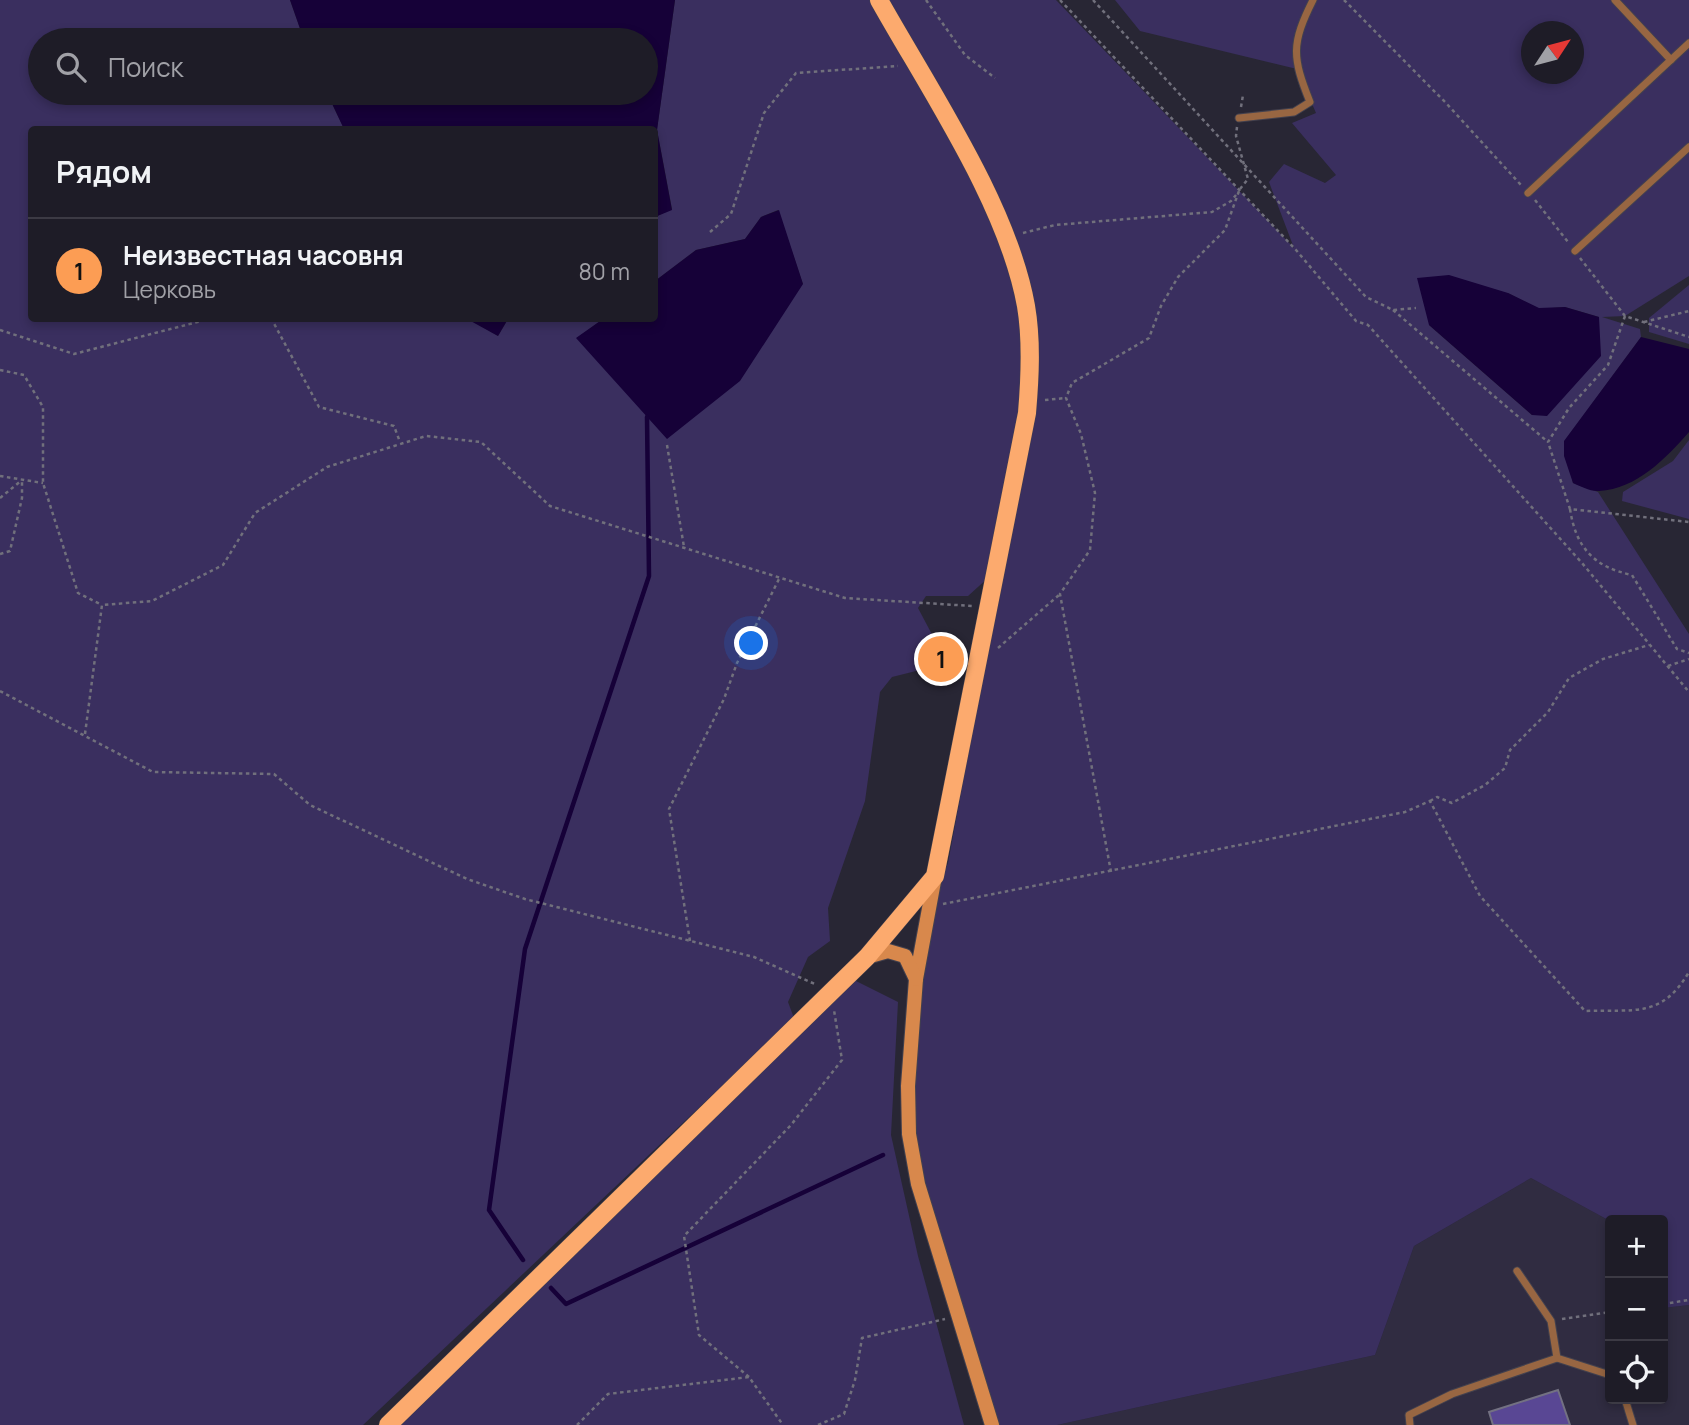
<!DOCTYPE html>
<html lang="ru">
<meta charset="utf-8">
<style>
body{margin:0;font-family:Manrope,sans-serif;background:#2b2933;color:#f1f3f6}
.controls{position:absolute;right:21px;bottom:21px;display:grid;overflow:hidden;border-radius:7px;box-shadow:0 4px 10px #0003}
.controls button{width:63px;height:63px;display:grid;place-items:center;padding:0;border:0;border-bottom:2px solid #3c3a44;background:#1e1c27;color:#f1f3f6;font:35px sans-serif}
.compass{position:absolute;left:1521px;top:21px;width:63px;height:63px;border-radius:50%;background:#1e1c27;box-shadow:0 4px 10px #0003;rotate:54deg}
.you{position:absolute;left:752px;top:644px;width:24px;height:24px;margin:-18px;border:5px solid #fff;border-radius:50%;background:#1a73e8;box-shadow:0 0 0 10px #1a73e833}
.badge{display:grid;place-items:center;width:46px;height:46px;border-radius:50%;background:#fc9d54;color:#111;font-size:23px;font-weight:700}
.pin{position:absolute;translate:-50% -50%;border:4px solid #fff;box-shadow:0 2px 7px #0006}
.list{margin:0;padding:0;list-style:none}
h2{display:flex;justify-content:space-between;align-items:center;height:91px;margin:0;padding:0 28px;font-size:30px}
h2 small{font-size:23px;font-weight:400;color:#a1a1a7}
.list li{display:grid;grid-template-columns:46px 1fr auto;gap:21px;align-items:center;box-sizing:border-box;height:105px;padding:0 28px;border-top:2px solid #3c3a44}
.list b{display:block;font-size:26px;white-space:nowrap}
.list p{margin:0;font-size:23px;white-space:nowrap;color:#a1a1a7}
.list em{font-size:23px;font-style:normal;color:#a1a1a7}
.icon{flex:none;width:38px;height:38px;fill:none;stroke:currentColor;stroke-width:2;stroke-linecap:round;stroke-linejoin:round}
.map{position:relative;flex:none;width:1689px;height:1425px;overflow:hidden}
.search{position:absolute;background:#1e1c27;box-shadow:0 4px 10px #0003;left:28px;top:28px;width:630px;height:77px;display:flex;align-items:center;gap:18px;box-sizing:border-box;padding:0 24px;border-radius:38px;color:#a1a1a7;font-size:26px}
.panel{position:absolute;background:#1e1c27;box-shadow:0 4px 10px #0003;left:28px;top:126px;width:630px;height:196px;border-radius:7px}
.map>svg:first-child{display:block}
.built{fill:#302c41}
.green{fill:#3a2f5f;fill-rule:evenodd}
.water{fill:#160138}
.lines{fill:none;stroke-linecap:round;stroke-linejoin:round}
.stream{stroke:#160138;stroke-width:4.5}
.building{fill:#594794;stroke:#737182;stroke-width:2}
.lane-casing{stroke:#43414e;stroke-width:9}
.secondary-casing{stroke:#43414e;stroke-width:16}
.primary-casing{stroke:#43414e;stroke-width:19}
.path{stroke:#71707c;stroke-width:2.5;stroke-dasharray:3.5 3.5;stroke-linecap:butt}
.lane{stroke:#986642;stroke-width:7}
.secondary{stroke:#d8884c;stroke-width:14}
.primary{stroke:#fcaa6e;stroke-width:18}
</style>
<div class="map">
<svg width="1689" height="1425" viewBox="0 0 1689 1425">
<rect width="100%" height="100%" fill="#282634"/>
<path class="built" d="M1531,1178L1610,1221V1399H1663V1308L1689,1305V1425H1057L1375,1355L1414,1246Z"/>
<g class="green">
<path d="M0,0H290L304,40H40V93H327L344,129L32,130V318H467L498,336L508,319H603L577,338L803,284L778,210L761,217L745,239L696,250L655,281V217L672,209L657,130L675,0H873L975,186L1003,248L1019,311L1023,365L1019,413L989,577L968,596H926L918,608L936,642L920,670L892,677L880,692L865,801L828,908L830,941L808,957L788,1002L794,1018L363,1425H0Z"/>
<path d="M888,0H1056L1294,248L1269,182L1284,164L1325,183L1336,175L1292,123L1316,113L1297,69L1140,31L1115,0H1689V276L1625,316L1602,317L1640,329L1641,337L1564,442L1573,483L1598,492L1689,634V1305L1663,1308V1220L1610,1221L1531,1178L1414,1246L1375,1355L1057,1425H999L924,1179L916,1132L914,1083L930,907L948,863L981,685L1033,308ZM1532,32H1574V74H1532ZM1508,293L1539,309L1565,307L1599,317L1598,324L1532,415L1429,325Z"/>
<path d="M1689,285V344L1649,332V318Z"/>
<path d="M1689,440V519L1622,501L1623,492L1673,461Z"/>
<path d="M854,980L898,1002L891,1135L918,1256L964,1425H401Z"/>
</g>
<g class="water">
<path d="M290,0H675L657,130L672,210L655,217L654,130L344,129L327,93H646V40H304Z"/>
<path d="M779,210L803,284L740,381L667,439L576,338L603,319L654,318L655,281L696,250L745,239L761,217Z"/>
<path d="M1449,275L1508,293L1539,308L1565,307L1599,317L1601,356L1547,416L1532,415L1429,325L1417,278Z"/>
<path d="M467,319H508L498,336Z"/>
<path d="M1641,337L1689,349V432C1666,458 1637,489 1599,491C1591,492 1580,486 1573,483L1564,456V441Z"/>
</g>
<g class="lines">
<g class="stream">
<path d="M523,1260L489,1210L525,949L649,576L647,417"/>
<path d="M551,1288L566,1304L883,1155"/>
</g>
</g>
<g class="building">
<path d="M939,652L948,655L944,666L935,663Z"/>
<path d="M1558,1390L1570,1425H1493L1489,1412Z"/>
</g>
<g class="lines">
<defs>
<g id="lane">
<path d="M1615,0L1671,60"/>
<path d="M1239,118L1294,112L1310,102C1292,57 1291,44 1313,0"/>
<path d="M1528,193L1689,43"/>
<path d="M1575,251L1689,147"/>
<path d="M1517,1271L1551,1321L1557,1358L1610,1375"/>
<path d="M1625,1399L1633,1425"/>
<path d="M1410,1425L1409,1415L1452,1394L1557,1358"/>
</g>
<g id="secondary">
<path d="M935,876L916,979L908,1086L909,1134L918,1184L992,1425"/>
<path d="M867,957L888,951L905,956L916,979"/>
</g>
<path id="primary" d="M388,1425L867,957L935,876L1027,413C1030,378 1032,341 1026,306C1008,205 930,91 879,0"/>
</defs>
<use href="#lane" class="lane-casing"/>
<use href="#secondary" class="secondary-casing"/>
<use href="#primary" class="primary-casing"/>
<g class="path">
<path d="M926,0L965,55L995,78"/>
<path d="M1060,0L1296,250L1356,321L1368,325L1582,563L1689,692"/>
<path d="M1093,0L1366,297L1393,310L1416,308"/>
<path d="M1344,0L1446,103L1521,185"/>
<path d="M1241,107L1243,95"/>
<path d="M1237,127L1236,136L1248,179L1240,189"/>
<path d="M1535,200L1568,242"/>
<path d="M710,232L731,214L764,113L796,73L898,66"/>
<path d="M1023,233L1055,225L1212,212L1231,201L1236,195"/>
<path d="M1580,258L1625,316L1689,337"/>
<path d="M1393,310L1548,442"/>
<path d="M1625,316L1608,365L1569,408L1548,442L1570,509L1689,522"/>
<path d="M271,318L319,407L394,426L400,442"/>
<path d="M1644,322L1689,311"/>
<path d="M0,330L74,354L213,318"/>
<path d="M0,370L24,375L43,407V483L78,593L102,605"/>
<path d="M1045,400L1066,398"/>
<path d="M667,445L684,547"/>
<path d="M0,476L43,483"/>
<path d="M0,498L22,480"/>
<path d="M1570,509C1576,548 1594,567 1632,575L1677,649L1689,653"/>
<path d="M0,554L10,551L22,498V480"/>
<path d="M998,648L1059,595"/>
<path d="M1668,666L1689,659"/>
<path d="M0,691L153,772L274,774L310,805L467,879L525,899L754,957L817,985"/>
<path d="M85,734L102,605L152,601L223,565L255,513L327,467L426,436L481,442L550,506L845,598L972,606"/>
<path d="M1430,801L1437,797L1452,803L1485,785L1505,768L1510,750L1548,712L1569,678L1603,659L1649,645"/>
<path d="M1111,872L1060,594L1090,550L1095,493L1081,434L1066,398L1072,383L1149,338L1161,306L1178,277L1225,230L1239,191"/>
<path d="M943,904L1405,812L1430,801L1480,896L1585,1011C1634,1009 1661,1019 1689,972"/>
<path d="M690,941L669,809L724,699L737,663L780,577"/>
<path d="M1663,1304L1689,1300"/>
<path d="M1562,1319L1610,1312"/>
<path d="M749,1377L699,1335L684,1236L791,1125L842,1060L834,1010"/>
<path d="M577,1425L608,1394L749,1377L783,1425"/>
<path d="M818,1425L844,1414L855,1380L862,1338L945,1319"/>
</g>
<use href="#lane" class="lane"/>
<use href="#secondary" class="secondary"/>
<use href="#primary" class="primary"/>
</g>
</svg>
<div class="controls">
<button>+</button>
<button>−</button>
<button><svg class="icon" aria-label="locate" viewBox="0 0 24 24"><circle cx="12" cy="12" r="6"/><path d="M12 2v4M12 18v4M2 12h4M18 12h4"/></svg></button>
</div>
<svg class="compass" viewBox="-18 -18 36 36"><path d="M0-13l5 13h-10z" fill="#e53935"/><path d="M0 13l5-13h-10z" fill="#a1a1a7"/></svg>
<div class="you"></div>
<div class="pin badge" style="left:941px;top:659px">1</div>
<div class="search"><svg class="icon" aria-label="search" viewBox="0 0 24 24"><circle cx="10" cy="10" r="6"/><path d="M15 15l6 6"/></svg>Поиск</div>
<section class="panel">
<h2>Рядом<small></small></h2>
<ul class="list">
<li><span class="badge">1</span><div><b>Неизвестная часовня</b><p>Церковь</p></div><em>80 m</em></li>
</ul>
</section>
</div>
